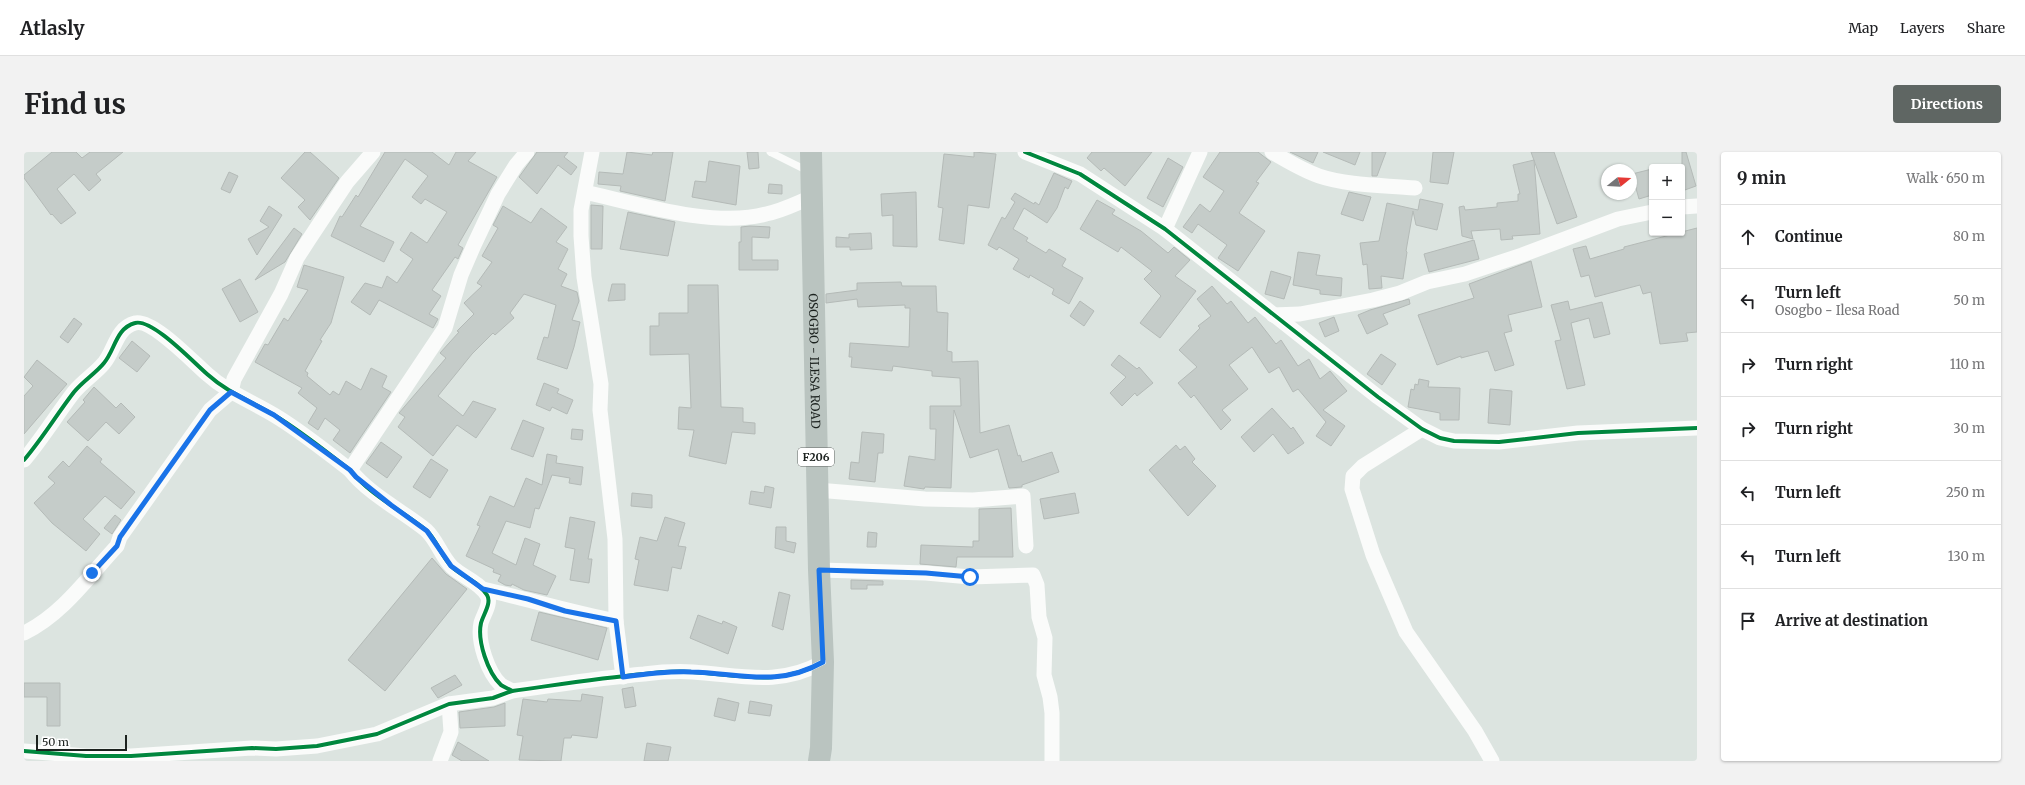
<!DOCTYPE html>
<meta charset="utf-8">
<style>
body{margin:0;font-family:Merriweather,serif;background:#f2f2f2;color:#202124}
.controls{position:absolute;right:12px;top:12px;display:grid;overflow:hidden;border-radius:4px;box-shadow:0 1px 3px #0004}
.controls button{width:36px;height:36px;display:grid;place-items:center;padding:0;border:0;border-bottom:1px solid #e0e0e0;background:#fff;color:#202124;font:20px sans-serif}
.compass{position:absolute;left:1577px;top:12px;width:36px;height:36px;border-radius:50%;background:#fff;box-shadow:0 1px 3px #0004;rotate:72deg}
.scale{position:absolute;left:12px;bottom:10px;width:91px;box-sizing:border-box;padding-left:4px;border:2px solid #1c221f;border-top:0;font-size:11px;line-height:14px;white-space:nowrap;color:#1c221f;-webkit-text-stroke:3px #fff;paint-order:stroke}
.stop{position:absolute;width:12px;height:12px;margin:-9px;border:3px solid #1a73e8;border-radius:50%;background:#fff}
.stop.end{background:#1a73e8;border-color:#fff;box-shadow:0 1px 4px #0008}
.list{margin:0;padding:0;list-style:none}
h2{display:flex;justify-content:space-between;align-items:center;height:52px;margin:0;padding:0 16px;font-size:17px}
h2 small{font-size:13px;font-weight:400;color:#757577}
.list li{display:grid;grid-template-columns:26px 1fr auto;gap:12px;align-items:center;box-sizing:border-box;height:64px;padding:0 16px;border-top:1px solid #e0e0e0}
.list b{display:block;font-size:15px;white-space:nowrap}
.list p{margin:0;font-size:13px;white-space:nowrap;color:#757577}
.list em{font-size:13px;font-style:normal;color:#757577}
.icon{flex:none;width:22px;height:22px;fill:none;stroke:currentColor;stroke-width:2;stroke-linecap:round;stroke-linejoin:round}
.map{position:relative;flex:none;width:1673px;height:609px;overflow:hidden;border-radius:4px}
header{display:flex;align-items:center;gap:24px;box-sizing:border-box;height:56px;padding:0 20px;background:#fff;border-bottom:1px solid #e0e0e0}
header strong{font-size:19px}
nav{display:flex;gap:22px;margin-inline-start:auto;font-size:14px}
.intro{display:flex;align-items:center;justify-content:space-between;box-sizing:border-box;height:96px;padding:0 24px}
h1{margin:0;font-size:28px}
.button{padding:10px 18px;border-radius:4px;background:#5f6663;color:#fff;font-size:14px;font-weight:700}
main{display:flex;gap:24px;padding:0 24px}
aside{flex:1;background:#fff;border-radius:4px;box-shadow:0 1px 3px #0004}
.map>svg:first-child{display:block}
.building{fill:#c5ccc9;stroke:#b4bab7}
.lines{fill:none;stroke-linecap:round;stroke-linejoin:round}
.lane{stroke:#fafbfa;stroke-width:7}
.street{stroke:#fafbfa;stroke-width:15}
.primary{stroke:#bac4c0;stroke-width:22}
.cycleway-casing{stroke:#fff;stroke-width:6}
.cycleway{stroke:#00873e;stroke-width:4}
.route{stroke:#1a73e8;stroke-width:5}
.labels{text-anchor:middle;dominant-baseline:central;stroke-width:3;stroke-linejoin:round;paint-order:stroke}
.shield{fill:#fff;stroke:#606462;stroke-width:1}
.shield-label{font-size:11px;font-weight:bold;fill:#1c221f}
.street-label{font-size:12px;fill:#1c221f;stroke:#fff}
</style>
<header>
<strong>Atlasly</strong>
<nav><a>Map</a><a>Layers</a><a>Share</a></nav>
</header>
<div class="intro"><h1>Find us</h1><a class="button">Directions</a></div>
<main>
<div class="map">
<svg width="1673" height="609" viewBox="0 0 1673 609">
<rect width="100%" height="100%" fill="#dce4e0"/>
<g class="building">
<path d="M28,0H52L58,6L66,0H99L72,22L77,28L65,39L50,22L33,37L52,61L37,72L28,62L27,63L0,26V23Z"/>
<path d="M281,0H286L315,26L286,68L274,55L281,48L257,26Z"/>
<path d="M361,0H408L425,13L432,0H452L444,9L473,25L434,93L439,96L434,107L431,105L408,138L417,144L405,162L414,167L409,176L355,148L346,163L327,150L341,131L358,136L363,124L373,131L389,107L376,98L387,80L403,91L423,60L401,47L397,52L388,45L404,24L381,7L336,74L370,90L360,110L307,84L316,64L318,65L332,43L334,45Z"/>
<path d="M513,0H544L540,5L553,15L547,23L534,13L513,42L495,25Z"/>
<path d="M603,0L628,3L629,0H649L641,49L596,39L597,34L574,32L575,20L599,22Z"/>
<path d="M723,0H734L735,16L725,17Z"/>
<path d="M950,0L972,2L965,56L944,53L940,92L915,88L919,56L914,55L920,2L950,5Z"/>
<path d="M1068,0H1128L1101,34L1080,16L1077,19L1063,6Z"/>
<path d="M1196,0H1234L1247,10L1232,30L1235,31L1215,61L1241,79L1214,119L1194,106L1203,93L1174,72L1168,81L1159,75L1176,52L1186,60L1200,39L1179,25Z"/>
<path d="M1266,0H1294L1289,11Z"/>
<path d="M1299,0H1336L1331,13Z"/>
<path d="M1348,0H1362L1353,24H1348Z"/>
<path d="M1409,0H1430L1424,32L1406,30Z"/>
<path d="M1507,0H1530L1553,65L1533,72Z"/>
<path d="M1658,0H1662L1672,34L1658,39Z"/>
<path d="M1144,6L1159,15L1139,55L1123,46Z"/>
<path d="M1510,8L1516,82L1488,84L1489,87L1477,88L1476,77L1447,79L1449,87L1438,84L1435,55L1440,54L1441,58L1473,55V51L1494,49V42H1496L1489,13Z"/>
<path d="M685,9L716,14L712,53L668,45L671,29L682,30Z"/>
<path d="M1628,17V43L1615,47L1608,22Z"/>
<path d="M205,20L214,24L206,41L197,37Z"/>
<path d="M1030,21L1048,29L1044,37L1041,35L1033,56L1023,71L1000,56L989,77L1004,86L1002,89L1022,101L1025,97L1042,107L1038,114L1059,126L1045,152L1028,142L1030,137L1006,123L1005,126L989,117L995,107L975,95L973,98L964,93L978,65L981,67L991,50L987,47L991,41L1010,52L1011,50L1015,53Z"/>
<path d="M745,32L758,33V42L744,41Z"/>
<path d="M892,40L893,95L869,94V63L858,64L857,42Z"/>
<path d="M1325,40L1347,45L1339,69L1317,62Z"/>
<path d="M1396,47L1419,52L1413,78L1392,73L1389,59L1382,99L1383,100L1379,127L1357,124L1358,136L1345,137L1343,112L1339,113L1336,91L1355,89L1363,51L1394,58Z"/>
<path d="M1073,48L1091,58L1088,62L1117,79L1144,101L1150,95L1166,108L1151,124L1172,139L1136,186L1116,171L1137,144L1120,127L1128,119L1097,95L1094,100L1056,77Z"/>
<path d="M567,53L579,54L578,97H567Z"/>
<path d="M245,54L258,63L233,103L224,87L245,75L236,69Z"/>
<path d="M479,54L507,71L517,56L543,75L532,90L544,97L534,117L543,122L537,134L553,140L555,149L548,168L556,170L550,195L543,217L513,207L520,185L524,186L532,153L500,142L486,161L490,166L471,183L469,181L448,202L414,244L439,264L449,249L472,257L452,286L433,273L409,304L374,275L381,265L375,261L422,206L416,201L435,180L433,179L450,162L440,151L458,134L453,131L468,110L458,104L474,76L469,73Z"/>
<path d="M604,60L651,70L644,104L596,97Z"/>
<path d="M726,74L746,75L745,86L728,85V108H754V118H715V90H717V75Z"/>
<path d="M270,76L278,82L261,110L231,128Z"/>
<path d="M1673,76V180L1662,181L1664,189L1636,192L1627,140L1619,142L1616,133L1571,145L1565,123L1557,125L1549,97L1562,94L1566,107L1600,97V95Z"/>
<path d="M847,81L848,97L826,98V95H812V85L825,86V82Z"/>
<path d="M1450,88L1455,107L1405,120L1400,102Z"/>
<path d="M1274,100L1296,103L1292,123L1318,126L1317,144L1296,142V138L1269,133Z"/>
<path d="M1507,109L1518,155L1484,163L1488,179L1480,181L1490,213L1471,219L1464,199L1437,206V204L1413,213L1394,163L1450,146L1445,132Z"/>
<path d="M280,113L320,125L307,171L296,188L298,189L281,219L284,221L283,224L306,243L309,239L315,243L322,229L337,238L347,216L363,224L358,235L367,240L326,301L309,288L316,278L301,266L294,278L284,271L293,256L274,241L278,236L231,210L241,192L244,193L260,166L264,169L284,138L273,135Z"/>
<path d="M1247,119L1267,125L1260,147L1241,142Z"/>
<path d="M216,127L234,160L216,170L198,137Z"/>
<path d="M877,130L878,134H912L913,160L924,161L923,199L928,200V210L954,209L956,281L985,273L994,304L996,303L998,310L1028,300L1035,320L998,333V335L985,336L974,297L946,306L930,258L927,336L901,335L900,337L880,334L885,304L911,308L912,277H906V254H937L936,226L908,224V219L869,214L868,219L827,215L828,205H825L826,191L885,195L886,156H881V153L834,155L833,147L802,151V142L833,138V131Z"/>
<path d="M588,132H601V148L584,149Z"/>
<path d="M664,133H694L697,255L719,256V270L731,271V282L708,280L702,312L665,304L670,278L654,277L655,255L667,256L665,202L626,203V174H635V161H664Z"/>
<path d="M1188,134L1203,152L1207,149L1224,171L1231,165L1252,192L1257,188L1274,214L1285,207L1296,227L1306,219L1323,239L1299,258L1321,274L1307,294L1292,284L1302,270L1274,237L1269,240L1255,215L1245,221L1228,195L1205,213L1224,237L1198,258L1207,268L1197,278L1170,243L1167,246L1154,231L1173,215L1155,198L1176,176L1174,174L1187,164L1173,147Z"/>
<path d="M1385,147L1386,152L1359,162L1364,172L1343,182L1334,163L1346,158Z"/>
<path d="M1056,149L1070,159L1060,174L1046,164Z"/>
<path d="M1544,149L1546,158L1578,150L1586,182L1570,186L1565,166L1547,171L1561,233L1543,237L1531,189L1537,188L1527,153Z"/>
<path d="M1310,165L1315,179L1301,185L1295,171Z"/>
<path d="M50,166L58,172L44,191L36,185Z"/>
<path d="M108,189L126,204L113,220L95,206Z"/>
<path d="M1357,202L1372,212L1358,233L1343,222Z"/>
<path d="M1095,203L1113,217L1115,215L1129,231L1113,244L1111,241L1098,254L1086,241L1102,225L1087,213Z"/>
<path d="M13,208L43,232L0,282V244L9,234L0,225Z"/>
<path d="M1395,227L1405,229L1404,235L1436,236L1435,268H1416V261L1384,255L1387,237L1390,238L1391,232L1394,233Z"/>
<path d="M520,231L535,237L533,241L549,248L543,262L528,255L526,259L512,253Z"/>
<path d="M70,235L92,256L97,251L111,265L95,282L82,270L64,289L43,270L61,250L59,248Z"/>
<path d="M1466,237L1488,239L1486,273L1464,271Z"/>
<path d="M1248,256L1267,277L1269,275L1280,291L1264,302L1249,282L1230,300L1217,285Z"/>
<path d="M499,268L520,276L509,305L487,297Z"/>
<path d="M548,277L559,278L558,288L547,287Z"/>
<path d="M838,280L860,282L859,301H854L851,330L825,327L827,310L835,311Z"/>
<path d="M357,290L378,305L363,326L342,311Z"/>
<path d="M1152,293L1156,298L1161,294L1171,307L1168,310L1192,334L1164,364L1125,318Z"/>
<path d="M63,294L78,307L76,310L111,340L97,357L81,344L59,367L76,382L62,399L28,371L10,351L31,331L24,325L39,309L45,315Z"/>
<path d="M523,302L533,304L532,311L559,315L557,333L545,331L546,326L528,323L515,357L511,356L506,376L482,369L468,401L492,413L501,386L516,392L509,413L532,424L523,443L500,438L488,432L487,434L481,433L474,429L477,423L469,420L470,417L442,404L456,374L453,373L466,344L490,355L502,326L518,333Z"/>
<path d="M407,307L424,318L406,346L389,335Z"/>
<path d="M741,334L750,336L747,356L725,352L727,339L740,341Z"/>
<path d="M608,341L628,343V356L607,354Z"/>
<path d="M1051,341L1055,361L1020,367L1016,347Z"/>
<path d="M987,356L989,405H933L932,415L896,412L897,393L949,395V389H955V357Z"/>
<path d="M91,363L97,368L88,382L80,376Z"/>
<path d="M546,365L571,370L564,407H568L565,431L546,428L551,397L541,395Z"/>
<path d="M641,365L661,371L654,394L662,395L657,417L648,415L644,439L610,433L615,408L611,407L616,385L633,389Z"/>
<path d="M752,375H762V389L772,391L770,401L751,396Z"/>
<path d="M844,380L853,381L852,395H843Z"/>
<path d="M408,406L422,422L443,437L361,539L324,508Z"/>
<path d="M827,428L859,429V433H843V437H827Z"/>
<path d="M755,440L766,443L759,478L748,474Z"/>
<path d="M515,460L583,476L574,508L507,488Z"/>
<path d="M674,463L698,472L699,469L713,475L704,502L666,486Z"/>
<path d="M431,523L438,533L414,546L407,536Z"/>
<path d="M0,531H36V574H23V545H0Z"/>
<path d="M609,535L612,554L601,556L598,537Z"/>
<path d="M558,542L579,545L573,586L548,583L547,586H540L537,609L495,608L499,584L493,583L499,547L523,550L524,547L557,549Z"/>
<path d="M694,546L715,551L711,569L690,564Z"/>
<path d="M726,549L748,553L746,564L724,561Z"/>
<path d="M481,551V574L436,576L435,560L470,555Z"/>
<path d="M434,590L465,609H438L428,603Z"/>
<path d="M623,591L647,595L644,609H620Z"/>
</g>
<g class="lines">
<path class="lane" d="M746,0L784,19"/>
<g class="street">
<path d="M568,0L557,58V84L560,125L577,232L576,258L591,387L592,469L599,525"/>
<path d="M1001,0L1056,22L1141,77L1354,245L1398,277L1416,286L1430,289L1475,290L1554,281L1673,276"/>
<path d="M1248,0C1263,9 1278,18 1295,24C1325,34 1359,33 1391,36"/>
<path d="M561,40C614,52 690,76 742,62C758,59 773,51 788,45"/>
<path d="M1658,55L1673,54"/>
<path d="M1141,77L1176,0"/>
<path d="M1249,163L1276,162L1349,148L1376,141L1403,130L1441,122L1498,103L1594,67L1628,60"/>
<path d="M1398,277L1339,314L1329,324L1328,337L1349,403L1382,480L1451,579L1468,609"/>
<path d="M0,308C18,287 33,262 50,240C59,229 72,221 80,211C91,198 92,176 111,171C128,166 170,211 183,222C204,241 227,249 250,263C277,279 301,299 326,318C346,343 377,358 402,378C413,388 417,404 428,415C439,425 455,430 463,443C468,451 459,463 457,471C453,489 464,521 477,533C480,535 485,537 488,539"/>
<path d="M326,318L421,176L437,123L450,93L474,42L492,13L503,0"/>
<path d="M793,338L901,347L949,348L999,344L1002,394"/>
<path d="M795,418L902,421L946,425L1009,423L1013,433L1015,465L1021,486L1020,523L1026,545L1028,561V609"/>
<path d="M459,437C503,447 547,460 592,469"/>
<path d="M0,481C38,463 65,424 93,394L96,385L186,258L207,240L210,227L257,142L273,106L284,89L323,30L349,0"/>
<path d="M0,599L62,604H107L228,596L252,597L293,594L353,582L425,552L469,546L488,539C532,533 576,526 620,522C636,520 653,519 669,520C716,523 755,535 799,510"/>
<path d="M416,609L427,580L425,552"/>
</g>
<path class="primary" id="s1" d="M787,0L795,418L799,510L797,596L795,609"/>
<defs>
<g id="cycleway">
<path d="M1001,0L1056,22L1141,77L1354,245L1398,277L1416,286L1430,289L1475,290L1554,281L1673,276"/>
<path d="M0,308C18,287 33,262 50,240C59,229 72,221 80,211C91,198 92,176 111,171C128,166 170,211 183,222C204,241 227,249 250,263C277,279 301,299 326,318C346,343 377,358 402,378C413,388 417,404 428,415C439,425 455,430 463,443C468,451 459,463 457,471C453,489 464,521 477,533C480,535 485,537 488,539"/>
<path d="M0,599L62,604H107L228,596L252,597L293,594L353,582L425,552L469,546L488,539C532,533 576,526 620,522C636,520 653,519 669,520C716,523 755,535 799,510"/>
</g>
</defs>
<use href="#cycleway" class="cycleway-casing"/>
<use href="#cycleway" class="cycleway"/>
</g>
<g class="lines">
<path class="route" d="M68,421L93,394L96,385L186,258L207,240L250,263L326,318L332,325L367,353L403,379L427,414L459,437L504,447L541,459L592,469L599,525C621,522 644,519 667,520C716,521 753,536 799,510L795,418L902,421L946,425"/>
</g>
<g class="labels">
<rect class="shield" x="774" y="296" width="36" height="18" rx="3"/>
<g class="shield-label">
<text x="792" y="305">F206</text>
</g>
<g class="street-label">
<text stroke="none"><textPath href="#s1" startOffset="209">OSOGBO - ILESA ROAD</textPath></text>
</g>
</g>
</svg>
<div class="controls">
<button>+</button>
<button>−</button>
</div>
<svg class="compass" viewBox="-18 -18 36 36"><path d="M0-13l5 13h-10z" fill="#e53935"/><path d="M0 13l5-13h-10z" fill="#757577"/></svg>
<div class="scale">50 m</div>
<div class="stop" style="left:946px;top:425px"></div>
<div class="stop end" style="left:68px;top:421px"></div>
</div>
<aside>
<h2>9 min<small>Walk · 650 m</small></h2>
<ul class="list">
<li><svg class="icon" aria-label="ahead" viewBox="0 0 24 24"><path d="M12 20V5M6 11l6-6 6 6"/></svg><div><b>Continue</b></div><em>80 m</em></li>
<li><svg class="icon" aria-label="left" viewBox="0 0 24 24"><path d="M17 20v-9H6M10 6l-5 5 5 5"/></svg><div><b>Turn left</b><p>Osogbo - Ilesa Road</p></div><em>50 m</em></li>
<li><svg class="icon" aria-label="right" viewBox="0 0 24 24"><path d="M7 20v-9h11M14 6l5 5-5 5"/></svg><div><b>Turn right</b></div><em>110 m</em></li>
<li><svg class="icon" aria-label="right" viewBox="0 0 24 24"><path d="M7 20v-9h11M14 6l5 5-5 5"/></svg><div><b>Turn right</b></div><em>30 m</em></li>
<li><svg class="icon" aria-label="left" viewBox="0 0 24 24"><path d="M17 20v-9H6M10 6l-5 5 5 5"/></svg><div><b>Turn left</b></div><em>250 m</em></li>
<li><svg class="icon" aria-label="left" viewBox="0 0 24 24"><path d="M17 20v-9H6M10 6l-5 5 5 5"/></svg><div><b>Turn left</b></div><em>130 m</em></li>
<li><svg class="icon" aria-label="arrive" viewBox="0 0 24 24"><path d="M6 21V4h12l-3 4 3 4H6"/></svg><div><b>Arrive at destination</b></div></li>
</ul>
</aside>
</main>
